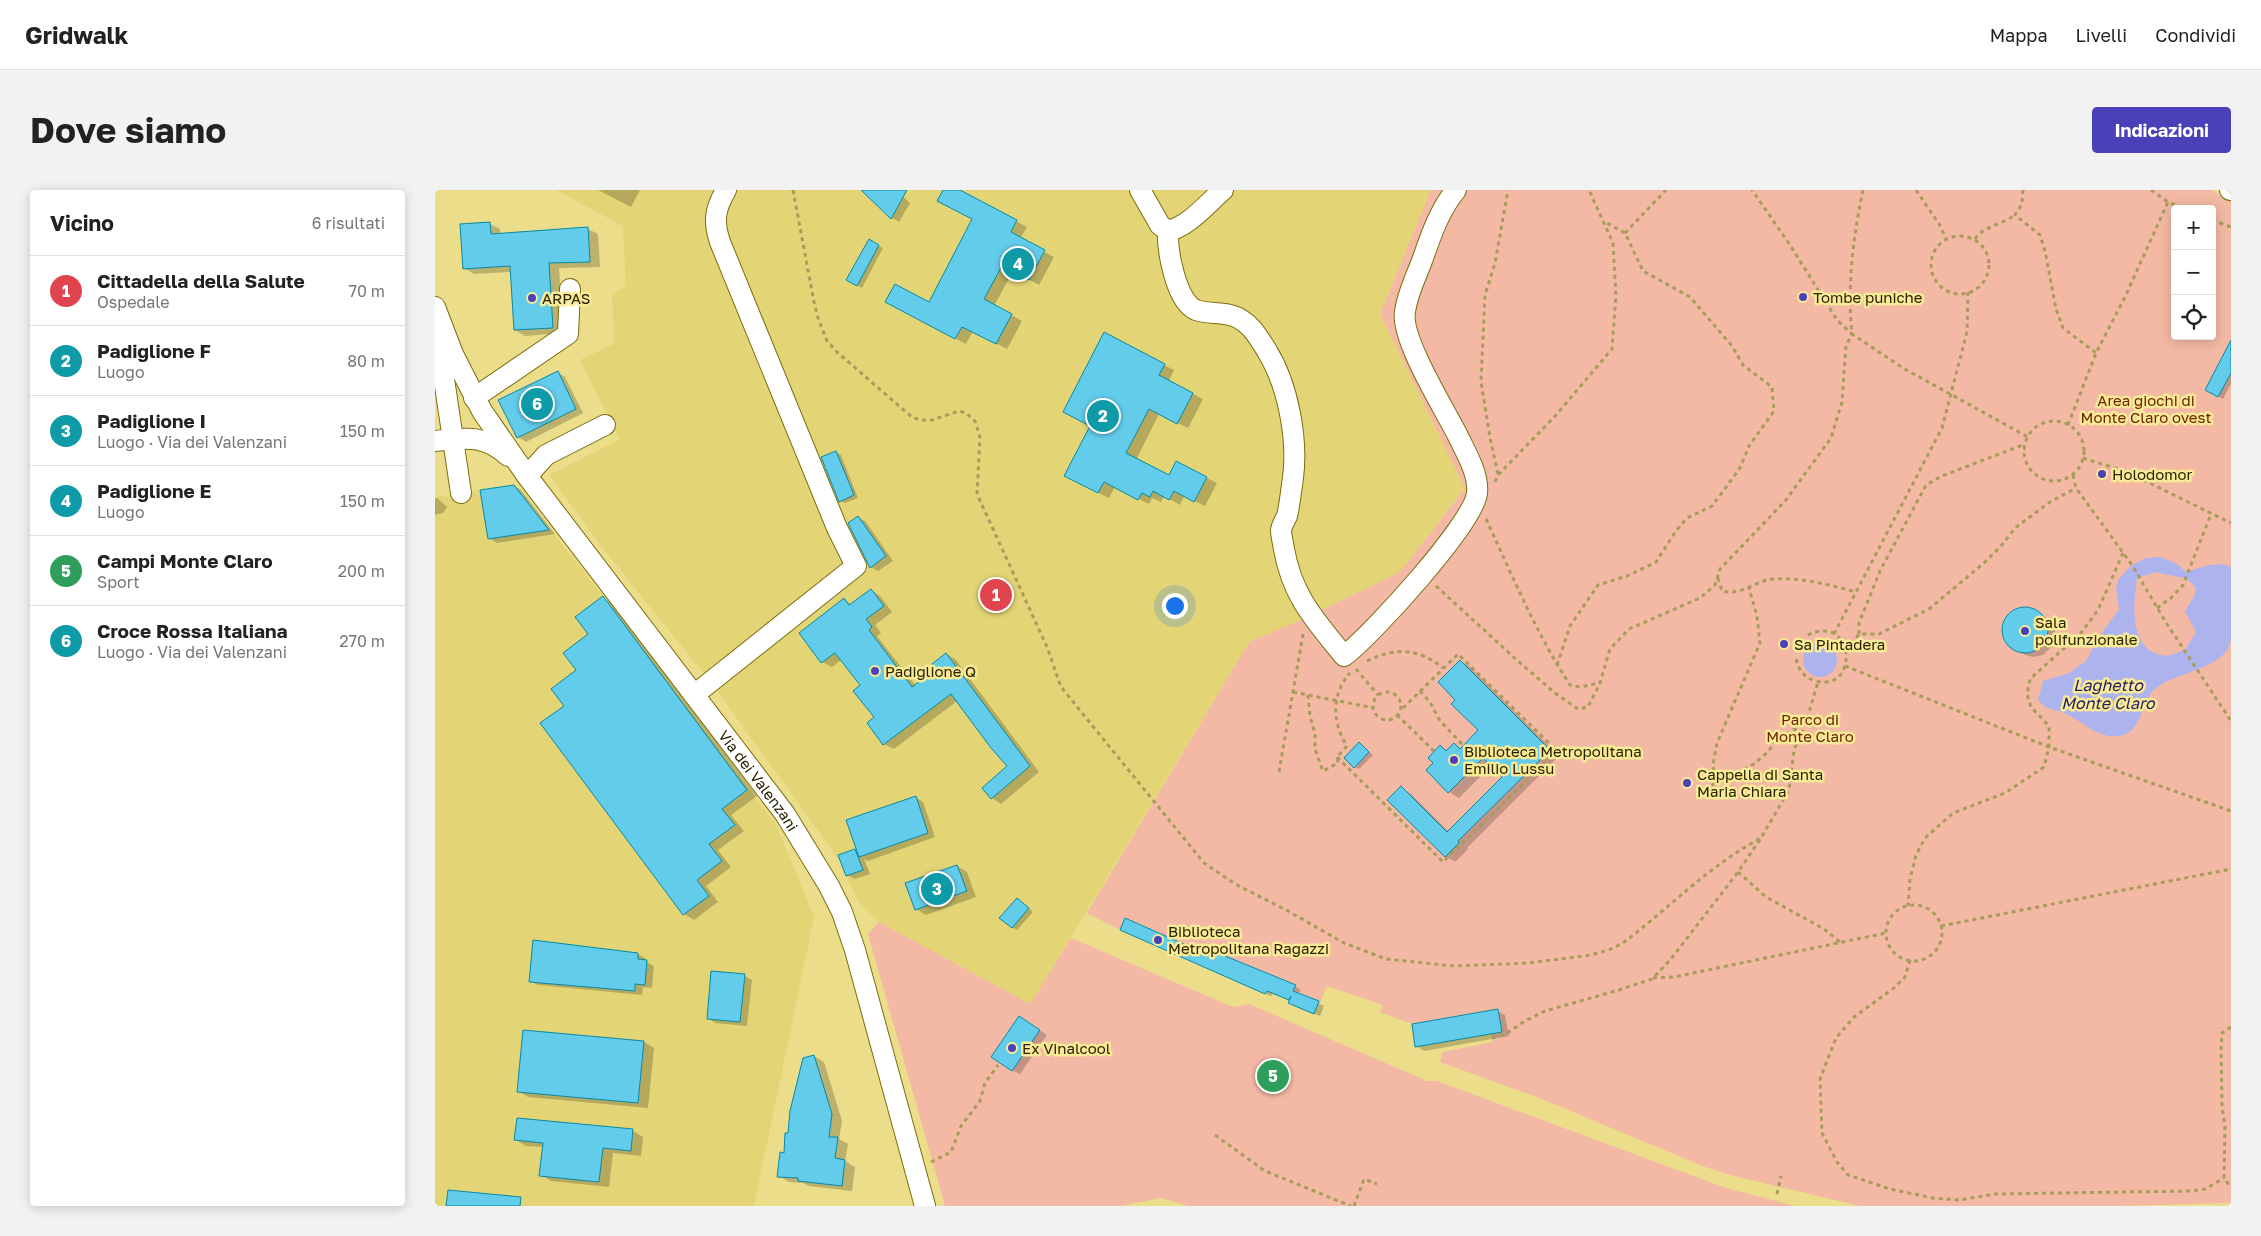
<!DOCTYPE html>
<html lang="it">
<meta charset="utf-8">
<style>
body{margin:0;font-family:"Golos Text",sans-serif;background:#f2f2f2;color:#222}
.controls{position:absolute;right:15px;top:15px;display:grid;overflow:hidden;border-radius:5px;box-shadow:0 2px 12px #0003}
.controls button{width:45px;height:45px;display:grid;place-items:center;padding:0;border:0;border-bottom:1px solid #e0e0e0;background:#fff;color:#222;font:25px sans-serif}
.you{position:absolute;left:739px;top:415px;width:18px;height:18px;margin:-12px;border:4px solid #fff;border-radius:50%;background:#1a73e8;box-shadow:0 0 0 8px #1a73e833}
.badge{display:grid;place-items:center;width:32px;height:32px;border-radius:50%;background:#4a41b8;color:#fff;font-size:16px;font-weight:700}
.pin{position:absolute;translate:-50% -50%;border:2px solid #fff;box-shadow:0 1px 5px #0006}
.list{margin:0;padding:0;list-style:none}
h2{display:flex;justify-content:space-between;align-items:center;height:65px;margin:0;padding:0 20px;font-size:21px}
h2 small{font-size:16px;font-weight:400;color:#767676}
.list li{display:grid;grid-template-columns:32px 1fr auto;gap:15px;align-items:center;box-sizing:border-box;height:70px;padding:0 20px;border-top:1px solid #e0e0e0}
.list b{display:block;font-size:19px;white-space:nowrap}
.list p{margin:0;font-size:16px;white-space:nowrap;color:#767676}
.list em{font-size:16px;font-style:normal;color:#767676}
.icon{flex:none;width:28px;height:28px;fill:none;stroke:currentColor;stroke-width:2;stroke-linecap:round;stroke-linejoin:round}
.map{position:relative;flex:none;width:1796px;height:1016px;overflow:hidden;border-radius:5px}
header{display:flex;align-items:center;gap:30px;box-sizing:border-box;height:70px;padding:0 25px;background:#fff;border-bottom:1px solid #e0e0e0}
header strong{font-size:24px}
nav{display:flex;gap:28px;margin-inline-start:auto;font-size:18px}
.intro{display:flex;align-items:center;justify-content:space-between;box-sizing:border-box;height:120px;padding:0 30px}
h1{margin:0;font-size:35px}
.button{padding:12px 22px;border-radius:5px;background:#4a41b8;color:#fff;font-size:18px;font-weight:700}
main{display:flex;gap:30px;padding:0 30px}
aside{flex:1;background:#fff;border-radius:5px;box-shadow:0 2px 12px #0003}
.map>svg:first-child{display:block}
.built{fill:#e3d476}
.green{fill:#f3b9a4;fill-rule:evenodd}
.water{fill:#adb3ed;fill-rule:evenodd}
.shadow{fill:#0003}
.building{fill:#63cceb;stroke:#048aa7}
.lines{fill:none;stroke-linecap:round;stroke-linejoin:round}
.minor-casing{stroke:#7b6d0e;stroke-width:22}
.path{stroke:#a79c59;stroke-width:3;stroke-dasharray:4 4;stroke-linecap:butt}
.minor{stroke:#fff;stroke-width:20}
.poi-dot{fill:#4a41b8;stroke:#f8ea96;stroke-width:2}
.labels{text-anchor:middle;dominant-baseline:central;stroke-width:5;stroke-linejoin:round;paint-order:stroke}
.poi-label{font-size:15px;fill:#272100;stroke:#f8ea96;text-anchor:start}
.park-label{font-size:15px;fill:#6d2202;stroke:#f8ea96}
.street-label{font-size:15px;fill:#272100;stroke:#f8ea96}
.water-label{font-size:16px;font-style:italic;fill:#252062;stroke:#f8ea96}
</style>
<header>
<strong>Gridwalk</strong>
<nav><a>Mappa</a><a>Livelli</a><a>Condividi</a></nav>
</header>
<div class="intro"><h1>Dove siamo</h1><a class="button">Indicazioni</a></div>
<main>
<aside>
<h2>Vicino<small>6 risultati</small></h2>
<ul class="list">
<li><span class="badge" style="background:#e0444e">1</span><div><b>Cittadella della Salute</b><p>Ospedale</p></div><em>70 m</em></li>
<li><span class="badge" style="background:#0f9aa8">2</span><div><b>Padiglione F</b><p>Luogo</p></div><em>80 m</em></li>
<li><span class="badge" style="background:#0f9aa8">3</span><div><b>Padiglione I</b><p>Luogo · Via dei Valenzani</p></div><em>150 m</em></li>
<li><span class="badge" style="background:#0f9aa8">4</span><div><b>Padiglione E</b><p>Luogo</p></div><em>150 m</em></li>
<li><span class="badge" style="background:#2e9e5b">5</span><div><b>Campi Monte Claro</b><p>Sport</p></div><em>200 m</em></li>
<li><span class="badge" style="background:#0f9aa8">6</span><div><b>Croce Rossa Italiana</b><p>Luogo · Via dei Valenzani</p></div><em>270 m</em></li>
</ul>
</aside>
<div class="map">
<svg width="1796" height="1016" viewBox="0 0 1796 1016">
<rect width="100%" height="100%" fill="#ebdd89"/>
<g class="built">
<path d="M121,0H996L945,124L1030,297L965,382L868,429L814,452L595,815L444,732L426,714L418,701L407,676L394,656L278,495L167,357L114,285L185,249L145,170L179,154L177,105L191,96L188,36Z"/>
<path d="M79,295L168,406L341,635L379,727L319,1016H0V307Z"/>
</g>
<g class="green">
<path d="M996,0H1776L1796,12V1013L1681,1016H1425L1295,985L1270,977L1107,909L1005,872L1008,862L1057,852L1056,844L1067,842L1062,819L977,834L945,822L948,815L892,796L884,815L883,811L858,801L860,795L844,787L843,790L773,759L771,764L691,728L685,740L652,723L814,452L868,429L965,382L1030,298L945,124ZM1740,19H1777V146H1740Z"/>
<path d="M444,732L595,814L636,748L798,817L814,814L992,891H1002L1291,998L1360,1016H754L726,1008L685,1016H510L433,744Z"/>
</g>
<g class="water">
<path d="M1726,367L1742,374L1751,382C1766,378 1782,370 1796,377V449C1795,452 1794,457 1792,460C1778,481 1736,483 1718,501C1707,511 1707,542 1685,546C1662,549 1648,531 1629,523C1616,518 1613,521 1603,510L1608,491L1634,483L1651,471L1664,447L1684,419L1681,399L1683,390L1697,375L1711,368ZM1721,382C1736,387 1751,384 1761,398L1760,405L1750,421L1761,442L1750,460L1733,466C1727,465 1719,464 1714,460C1695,444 1699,410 1702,388Z"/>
<circle cx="1385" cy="470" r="17"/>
</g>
<g class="shadow">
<path d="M163,0H205L196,17Z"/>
<path d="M428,0H461L475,13L464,32L457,28Z"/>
<path d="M510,0H522L592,37L585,49L619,67L604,95L578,81L559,116L587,131L572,159L538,141L531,154L462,117L494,113L538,29Z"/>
<path d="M55,34L65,39V44L153,39L163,44L165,77L124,78L128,143L90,146L80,140L76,82L39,84L29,78Z"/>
<path d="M434,51L448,58L427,98L413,90Z"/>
<path d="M1796,154V194L1788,209L1772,200Z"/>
<path d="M729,175L739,180L734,191L768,209L753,238L724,224L701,270L734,287L772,288L782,293L770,316L749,306L745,315L729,306L726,312L717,308L714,314L680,297L674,308L640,291Z"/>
<path d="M122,182L130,187L148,223L91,252L83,247Z"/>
<path d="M401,262L406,265L423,308L410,313L405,311Z"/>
<path d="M79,296L86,300L120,344L62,353L54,348Z"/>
<path d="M2,308L12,317L8,323L0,325V309Z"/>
<path d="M423,327L431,332L458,371L443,381L436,377Z"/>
<path d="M436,400L445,406L457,422L440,435L446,443L442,446L481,496L503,479L512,464L521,470L604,582L566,614L557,608L574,576L522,511L459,559L449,554L426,496L406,470L397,477L387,472L409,410L417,415Z"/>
<path d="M168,408L178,414L322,606L296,625L309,641L283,660L296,677L271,696L283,712L259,730L249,724L107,534L130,516Z"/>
<path d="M1588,418L1597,419L1605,424L1614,429L1619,437L1621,445L1619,454L1608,465L1598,467L1590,465L1575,456L1568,443L1569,433L1573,426Z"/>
<path d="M1025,471L1035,477L1124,566L1032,658L1033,659L1020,672L1010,666L966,598L976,604L1014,642L1069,587L1057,575L1024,608L1014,602L992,580L1000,573L1006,556L1013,561L1019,555L1026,559L1045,540L1022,510Z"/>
<path d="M924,554L938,565L924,579L920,577Z"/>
<path d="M480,607L488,612L500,647L433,671L429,669L435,684L420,689L412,685L420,660L424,662Z"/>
<path d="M522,676L532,682L541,707L491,725L481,719Z"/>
<path d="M587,712L598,722L582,740L577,737Z"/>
<path d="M693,743L771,765L860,796L866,800L863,804L889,816L885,826L860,816L854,813L855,810L838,803L836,806Z"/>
<path d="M203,764L210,768V771L219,776L217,798L208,797L207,805L103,795L95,791Z"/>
<path d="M310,786L317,790L312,836L280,833L273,828Z"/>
<path d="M1062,821L1070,825L1074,846L989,861L982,856Z"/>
<path d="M592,832L612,845L585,884L577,880Z"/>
<path d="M209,852L219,858L213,918L93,907L83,901Z"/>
<path d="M379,866L389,872L407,931L404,949L413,954L410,971L420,977L417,1001L374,996L368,993L354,992L344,986L354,944Z"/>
<path d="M198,941L208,947L206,966L178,963L174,997L116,991L106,985L109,957L91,956L81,950Z"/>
</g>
<g class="building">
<path d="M426,0H472L456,29Z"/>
<path d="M508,0H525L582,30L576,42L610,60L594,90L567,76L549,109L577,124L561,154L527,137L520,149L450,112L460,94L494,112L537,29L502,11Z"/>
<path d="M55,32L56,44L153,37L155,72L114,73L118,138L79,140L75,76L28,79L25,34Z"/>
<path d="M434,49L444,55L422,96L411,90Z"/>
<path d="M669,142L730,174L724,185L758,203L742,234L714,219L691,263L734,285L741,271L772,287L759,312L739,301L734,310L718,301L715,307L707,303L703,310L669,292L663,303L629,286L655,236L628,222Z"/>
<path d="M1796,150V183L1783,207L1770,200Z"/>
<path d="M123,181L141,219L82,248L63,210Z"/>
<path d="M401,261L419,305L404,312L386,267Z"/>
<path d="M79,295L114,340L53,349L45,300Z"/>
<path d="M423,326L451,366L435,378L413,333Z"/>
<path d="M436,399L449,416L431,429L437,437L434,440L477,497L501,479L497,474L511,463L595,576L556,609L547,598L572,576L556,558L516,504L448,555L432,533L439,527L418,501L425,495L400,463L386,473L364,443L409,408L414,415Z"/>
<path d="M168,406L312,600L287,619L300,635L274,654L287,671L262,690L274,706L248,725L105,533L129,516L116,499L141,480L128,463L153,444L140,427Z"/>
<circle cx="1590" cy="440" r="23"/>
<path d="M1025,470L1115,560L1023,651L1024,653L1010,667L952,610L966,596L1012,642L1067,587L1048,568L1013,603L991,580L998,573L993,568L1005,555L1011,561L1019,553L1025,559L1043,540L1016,514L1020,510L1003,492Z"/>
<path d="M924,552L934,562L919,578L909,568Z"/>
<path d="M481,606L493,643L424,667L411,630Z"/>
<path d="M420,659L428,680L411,686L403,665Z"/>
<path d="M522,675L532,701L480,720L470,693Z"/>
<path d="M582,708L594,718L577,738L564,728Z"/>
<path d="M690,728L771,764L773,759L861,795L858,801L884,811L879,824L853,813L856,806L854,810L832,801L830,804L685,740Z"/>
<path d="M98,750L203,763V769L212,770L210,795L200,794V801L94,792Z"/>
<path d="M276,781L310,784L305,832L272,829Z"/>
<path d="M1063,819L1067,842L980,857L977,834Z"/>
<path d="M584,826L605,840L577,881L556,867Z"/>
<path d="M88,840L209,851L203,913L82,902Z"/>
<path d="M379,865L397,924L394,947H403L400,968L410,970L407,996L363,991V988L342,987L345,962L349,963L350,943H353L355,921L368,868Z"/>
<path d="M82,928L198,939L196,961L168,958L164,992L104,986L108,953L79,950Z"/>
<path d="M13,1000L86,1007L85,1016H11Z"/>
</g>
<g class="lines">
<defs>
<g id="minor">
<path d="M705,0L725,35L733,41C754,36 772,14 788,0"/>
<path d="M1795,0H1796"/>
<path d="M733,41C732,60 741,112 761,120C772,124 784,122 795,125C813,129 823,146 832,161C853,195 863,248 858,288C856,300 855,314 852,326C850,330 847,335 846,340C846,345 848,353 849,359C857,406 880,430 909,466C936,446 1040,332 1042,303C1044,284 1031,263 1023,246C1010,220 965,148 970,122C972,104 982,85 988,68C996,45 1005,19 1021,0"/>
<path id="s1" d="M0,117L18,164L47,221L92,286L350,624L394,696L407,722L420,760L490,1016"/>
<path d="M2,142L26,303"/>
<path d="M39,208L133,144L135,99"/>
<path d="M0,251C30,248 49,244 73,266"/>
<path d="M92,286L111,265L170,235"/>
<path d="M259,505L421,376L402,338L285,52C278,31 280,19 291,0"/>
</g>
</defs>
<use href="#minor" class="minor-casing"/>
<g class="path">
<path d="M358,0L379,112L383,128L392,151L403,163L478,228L494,231L524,221L531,223L540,231L545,247L542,304L612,457L626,497L769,673L800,694L853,721L909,753L951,769L1019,776L1094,773L1156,765L1174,760L1188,753C1234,718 1275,675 1326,648"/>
<path d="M1428,0C1418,47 1412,96 1417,144L1468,178L1593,247"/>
<path d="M1481,0L1506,37L1511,49"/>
<path d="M1588,0L1587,14L1580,25L1605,45L1610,61L1621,119L1628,138L1661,163"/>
<path d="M1716,0L1733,12"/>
<path d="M1777,30L1796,37"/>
<path d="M1190,43L1231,0"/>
<circle cx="1525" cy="75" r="29"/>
<path d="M1540,49C1547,37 1568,34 1580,25"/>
<circle cx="1619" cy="261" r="30"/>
<path d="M1633,235L1661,163L1690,107L1733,12L1750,19"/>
<path d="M1648,268L1692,282L1796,333"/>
<path d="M1063,284L1055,248L1046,191L1050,105L1060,73L1073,0"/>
<path d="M1638,285L1641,298L1697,375L1730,431L1796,531"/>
<path d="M1060,292L1063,285L1121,225L1177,159L1181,105L1178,53L1154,0"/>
<path d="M1051,329C1077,385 1101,443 1135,495L1145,497L1164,493"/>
<path d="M1688,363L1663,420L1646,443L1595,489L1592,504L1596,517L1614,536V557L1796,621"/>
<path d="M1283,388L1287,401C1307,406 1319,391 1338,389C1367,387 1394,395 1422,402"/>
<path d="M1001,396L1084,472L1120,503L1143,519L1153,517L1165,493L1175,459L1194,439L1265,408L1280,395L1285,379L1351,310L1396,248L1407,212L1411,156L1417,144L1402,130L1355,55L1317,0"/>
<path d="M1722,418L1736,408L1748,395L1776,324"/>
<path d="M1399,444L1507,238L1532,142L1533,102"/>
<path d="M1424,444V433L1445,381L1491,295L1507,286L1585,256L1590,260"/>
<path d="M1411,460L1424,444H1444L1494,419L1549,373L1567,355L1580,338L1615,312L1641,298"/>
<path d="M1361,469C1364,480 1369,488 1381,491C1425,503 1420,420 1371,446"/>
<path d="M932,471C961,457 983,458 1008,478"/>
<path d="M1122,475L1135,436L1163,395L1192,386L1221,372L1241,341L1252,328L1277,316L1305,278L1314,256L1339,221L1337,197L1308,175L1297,156L1255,107L1208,81L1190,43L1170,32"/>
<path d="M1410,476L1614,557L1609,577L1570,603L1518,623L1490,648L1481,665L1475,689L1473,716"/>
<path d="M921,479L943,505"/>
<path d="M985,501L995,512L1005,531L1028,555"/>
<path d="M858,502L939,518"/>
<circle cx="952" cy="516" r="14"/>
<path d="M873,505L875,526L880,544V559L888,581L903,573L902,567L912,556C897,533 896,504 915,483"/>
<path d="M962,525L999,561"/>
<path d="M902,567L1008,672L1122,561L1023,464L966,520"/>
<path d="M844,582L868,444"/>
<path d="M1280,593L1319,574L1333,562L1342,549L1371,533"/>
<path d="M1264,605L1280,593L1278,574L1282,553L1325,453L1322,426L1314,398"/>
<path d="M1303,682L1331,707L1389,739L1405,752"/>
<circle cx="1479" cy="743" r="28"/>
<path d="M1506,736L1796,679"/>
<path d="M1475,770L1470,787L1459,798L1419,827L1401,848L1385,889L1387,943L1402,972L1413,985L1455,999L1498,1008L1524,1010L1560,1004L1756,1001L1770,999L1789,988"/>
<path d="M1218,788L1239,787L1451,743"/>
<path d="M1796,837L1787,843L1786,858L1787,917L1790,937L1789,988L1796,998"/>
<path d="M1057,848L1072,843L1090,831L1110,821L1184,800L1217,789L1236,769L1303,682L1326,648L1354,600L1359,560L1371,532L1383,492"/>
<path d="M780,945L830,981L916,1016"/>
<path d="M496,972L516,962L526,936L545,911L550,893L563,875"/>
<path d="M1342,1004L1346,986"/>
<path d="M919,1016L929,989L942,994"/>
</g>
<use href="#minor" class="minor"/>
</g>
<g class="poi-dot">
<circle cx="1368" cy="107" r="5"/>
<circle cx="97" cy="108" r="5"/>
<circle cx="1667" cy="284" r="5"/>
<circle cx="1590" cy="441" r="5"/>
<circle cx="1349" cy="454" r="5"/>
<circle cx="440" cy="481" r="5"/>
<circle cx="1019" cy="570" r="5"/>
<circle cx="1252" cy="593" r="5"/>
<circle cx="723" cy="750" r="5"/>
<circle cx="577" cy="858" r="5"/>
</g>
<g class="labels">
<g class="poi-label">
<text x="1378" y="107">Tombe puniche</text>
<text x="107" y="108">ARPAS</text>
<text x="1677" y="284">Holodomor</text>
<text x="1600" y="432">Sala<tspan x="1600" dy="17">polifunzionale</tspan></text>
<text x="1359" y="454">Sa Pintadera</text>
<text x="450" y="481">Padiglione Q</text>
<text x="1029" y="561">Biblioteca Metropolitana<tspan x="1029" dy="17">Emilio Lussu</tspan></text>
<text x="1262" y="584">Cappella di Santa<tspan x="1262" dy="17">Maria Chiara</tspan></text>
<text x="733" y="741">Biblioteca<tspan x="733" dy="17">Metropolitana Ragazzi</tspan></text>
<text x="587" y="858">Ex Vinalcool</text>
</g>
<g class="park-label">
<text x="1711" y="210">Area giochi di<tspan x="1711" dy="17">Monte Claro ovest</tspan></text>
<text x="1375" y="529">Parco di<tspan x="1375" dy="17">Monte Claro</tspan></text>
</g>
<g class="street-label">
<text stroke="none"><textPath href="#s1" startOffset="576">Via dei Valenzani</textPath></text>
</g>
<g class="water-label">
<text x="1673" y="495">Laghetto<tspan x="1673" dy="18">Monte Claro</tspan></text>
</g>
</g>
</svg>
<div class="controls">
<button>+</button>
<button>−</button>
<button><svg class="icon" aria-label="locate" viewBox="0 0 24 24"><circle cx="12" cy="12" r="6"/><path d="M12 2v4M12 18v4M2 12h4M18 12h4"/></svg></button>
</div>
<div class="you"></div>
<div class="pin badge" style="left:561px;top:405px;background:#e0444e">1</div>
<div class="pin badge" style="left:668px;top:226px;background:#0f9aa8">2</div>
<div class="pin badge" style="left:502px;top:699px;background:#0f9aa8">3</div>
<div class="pin badge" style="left:583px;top:74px;background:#0f9aa8">4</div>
<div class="pin badge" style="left:838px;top:886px;background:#2e9e5b">5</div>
<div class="pin badge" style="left:102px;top:214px;background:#0f9aa8">6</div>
</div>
</main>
